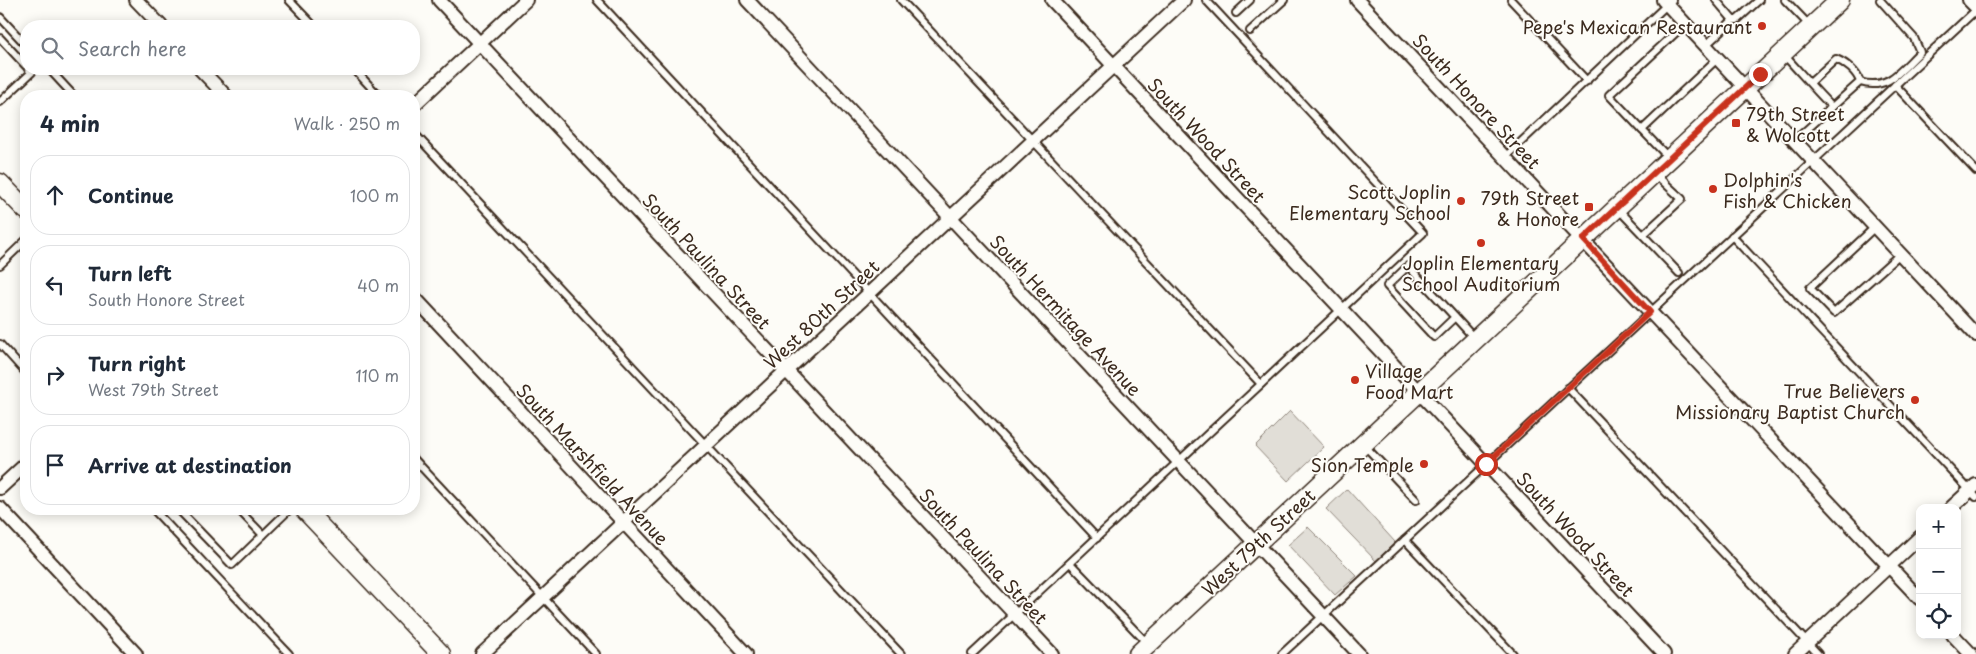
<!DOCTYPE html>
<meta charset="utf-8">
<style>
body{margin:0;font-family:"Playpen Sans",sans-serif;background:#f2f2f3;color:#1f2937}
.controls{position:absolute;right:15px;bottom:15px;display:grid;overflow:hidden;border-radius:10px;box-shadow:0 2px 12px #0003}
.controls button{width:45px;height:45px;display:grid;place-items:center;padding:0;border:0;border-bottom:1px solid #e0e1e3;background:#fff;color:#1f2937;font:25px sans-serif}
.stop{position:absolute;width:15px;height:15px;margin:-11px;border:4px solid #c8321e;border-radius:50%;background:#fff}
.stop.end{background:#c8321e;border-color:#fff;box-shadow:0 1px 5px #0008}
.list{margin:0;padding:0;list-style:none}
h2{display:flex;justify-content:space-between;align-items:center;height:65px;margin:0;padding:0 20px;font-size:21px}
h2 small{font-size:16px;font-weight:400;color:#747a83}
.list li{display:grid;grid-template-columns:32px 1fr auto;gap:15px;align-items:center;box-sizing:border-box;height:80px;margin:0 10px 10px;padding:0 10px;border:1px solid #e0e1e3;border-radius:20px}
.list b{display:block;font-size:19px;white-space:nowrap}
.list p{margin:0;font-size:16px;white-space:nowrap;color:#747a83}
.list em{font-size:16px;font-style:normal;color:#747a83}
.icon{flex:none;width:28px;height:28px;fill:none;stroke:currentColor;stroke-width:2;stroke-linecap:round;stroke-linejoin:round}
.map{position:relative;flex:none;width:1976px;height:654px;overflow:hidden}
.search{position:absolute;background:#fff;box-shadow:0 2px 12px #0003;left:20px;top:20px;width:400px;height:55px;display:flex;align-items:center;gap:12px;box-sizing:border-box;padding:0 18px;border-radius:20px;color:#747a83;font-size:19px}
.panel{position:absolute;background:#fff;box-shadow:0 2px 12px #0003;left:20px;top:90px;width:400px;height:425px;border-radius:20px}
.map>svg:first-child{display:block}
.green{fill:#e1ded7;stroke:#8e847a}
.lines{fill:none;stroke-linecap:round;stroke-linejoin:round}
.service-casing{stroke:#3b2a1e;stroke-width:10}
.minor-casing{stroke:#3b2a1e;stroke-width:16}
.secondary-casing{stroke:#3b2a1e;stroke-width:21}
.service{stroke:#fdfcf7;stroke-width:6}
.minor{stroke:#fdfcf7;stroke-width:12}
.secondary{stroke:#fdfcf7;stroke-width:18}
.route{stroke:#c8321e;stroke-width:6}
.poi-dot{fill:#c8321e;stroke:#fdfcf7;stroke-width:2}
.labels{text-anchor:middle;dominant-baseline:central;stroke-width:4;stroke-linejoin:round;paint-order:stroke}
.poi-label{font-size:18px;fill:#3b2a1e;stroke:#fdfcf7;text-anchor:end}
.street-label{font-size:18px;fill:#3b2a1e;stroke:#fdfcf7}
</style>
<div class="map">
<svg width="1976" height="654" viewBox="0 0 1976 654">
<rect width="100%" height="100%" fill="#fdfcf7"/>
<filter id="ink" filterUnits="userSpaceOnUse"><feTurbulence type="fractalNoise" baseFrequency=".02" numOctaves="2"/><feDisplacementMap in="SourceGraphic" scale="10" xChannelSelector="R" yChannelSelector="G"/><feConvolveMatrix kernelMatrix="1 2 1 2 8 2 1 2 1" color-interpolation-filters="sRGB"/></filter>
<g filter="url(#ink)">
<g class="green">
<path d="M1290,411L1324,447L1288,481L1255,446Z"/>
<path d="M1347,489L1395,542L1376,561L1326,509Z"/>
<path d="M1308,527L1357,576L1335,595L1288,545Z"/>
</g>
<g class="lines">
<defs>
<g id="service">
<path d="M289,0L314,26"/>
<path d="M597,0L1097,538"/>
<path d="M901,0L1261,384"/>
<path d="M1511,0L1587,81"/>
<path d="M1785,0L1810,26"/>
<path d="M1236,13L1250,0"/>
<path d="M0,17L26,45"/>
<path d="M1733,20H1737L1759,0"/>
<path d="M1685,24L1609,95L1642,130L1717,59"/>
<path d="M1250,31L1284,0"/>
<path d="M0,38L26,66"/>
<path d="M1705,46L1733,20L1716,0"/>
<path d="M1784,55C1800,72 1815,90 1832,107L1860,82C1857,72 1846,63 1836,59L1810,83"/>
<path d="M49,69L74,96"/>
<path d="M354,69L379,96"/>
<path d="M1860,82C1888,91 1901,70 1920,52L1914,38L1880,0"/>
<path d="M1895,85L1976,171"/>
<path d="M0,102L32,72L28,69"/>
<path d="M1642,130L1669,158"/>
<path d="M414,133L901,654"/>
<path d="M1794,141L1832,107"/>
<path d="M1505,157L1672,0"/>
<path d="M1618,209L1643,235L1682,199L1655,174"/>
<path d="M1875,227L1810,288L1834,313L1900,254"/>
<path d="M1643,235L1679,273"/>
<path d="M1732,236L1976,497"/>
<path d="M0,265L26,240"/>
<path d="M1455,317L1434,337L1387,286L1408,266L1475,339"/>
<path d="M0,344L26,373"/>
<path d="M1568,388L1818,654"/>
<path d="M1364,445L1416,500"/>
<path d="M414,459L596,654"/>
<path d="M153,509L289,654"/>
<path d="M178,509L232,565L290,509"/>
<path d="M238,509L263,535"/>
<path d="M1405,540L1513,654"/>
<path d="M1070,563L1147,643"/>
<path d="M972,654L1423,233L1206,0"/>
<path d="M1282,654L1976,10"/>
</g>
<g id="minor">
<path d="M136,0L161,26"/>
<path d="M439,0L1052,654"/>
<path d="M747,0L1359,654"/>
<path d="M1052,0L1664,654"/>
<path d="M1357,0L1920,599"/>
<path d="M1663,0L1976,335"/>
<path d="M1969,0L1976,7"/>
<path d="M200,69L226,96"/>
<path d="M414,105L526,0"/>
<path d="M414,297L746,654"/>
<path d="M0,488L26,464"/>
<path d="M0,508L136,654"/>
<path d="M1951,508L1976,485"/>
<path d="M1953,635L1971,654"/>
<path d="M482,654L1184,0"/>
<path d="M1795,654L1920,537"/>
</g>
<g id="secondary">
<path d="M0,183L26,210"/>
<path d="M304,509L441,654"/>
<path d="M1138,654L1840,0"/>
</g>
</defs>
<use href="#service" class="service-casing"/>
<use href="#minor" class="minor-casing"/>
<use href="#secondary" class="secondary-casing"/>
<use href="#service" class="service"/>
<use href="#minor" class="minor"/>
<use href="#secondary" class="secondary"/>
</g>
</g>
<g class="lines" filter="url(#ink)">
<path class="route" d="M1486,464L1650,312L1583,239L1760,74"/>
</g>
<g class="poi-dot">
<circle cx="1762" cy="26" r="5"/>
<rect x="1731" y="118" width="10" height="10" rx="2.5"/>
<circle cx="1713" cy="189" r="5"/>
<circle cx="1461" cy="201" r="5"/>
<rect x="1584" y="202" width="10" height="10" rx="2.5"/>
<circle cx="1481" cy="243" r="5"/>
<circle cx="1355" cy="380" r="5"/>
<circle cx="1915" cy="400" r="5"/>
<circle cx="1424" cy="464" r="5"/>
</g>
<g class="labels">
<g class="poi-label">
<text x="1752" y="26">Pepe's Mexican Restaurant</text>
<text x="1746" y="113" text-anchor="start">79th Street<tspan x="1746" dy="21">&amp; Wolcott</tspan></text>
<text x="1723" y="179" text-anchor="start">Dolphin's<tspan x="1723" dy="21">Fish &amp; Chicken</tspan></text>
<text x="1451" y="191">Scott Joplin<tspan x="1451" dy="21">Elementary School</tspan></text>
<text x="1579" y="197">79th Street<tspan x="1579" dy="21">&amp; Honore</tspan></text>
<text x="1481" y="262" text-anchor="middle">Joplin Elementary<tspan x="1481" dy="21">School Auditorium</tspan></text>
<text x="1365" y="370" text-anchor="start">Village<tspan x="1365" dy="21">Food Mart</tspan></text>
<text x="1905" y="390">True Believers<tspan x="1905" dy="21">Missionary Baptist Church</tspan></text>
<text x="1414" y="464">Sion Temple</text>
</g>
<g class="street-label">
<text transform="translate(1477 101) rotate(47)">South Honore Street</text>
<text transform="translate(1207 140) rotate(47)">South Wood Street</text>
<text transform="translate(707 261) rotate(47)">South Paulina Street</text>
<text transform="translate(821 314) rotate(-43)">West 80th Street</text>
<text transform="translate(1066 315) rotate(47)">South Hermitage Avenue</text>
<text transform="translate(593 464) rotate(47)">South Marshfield Avenue</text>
<text transform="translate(1576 534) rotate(47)">South Wood Street</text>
<text transform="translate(1258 542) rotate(-43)">West 79th Street</text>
<text transform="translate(984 556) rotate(47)">South Paulina Street</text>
</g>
</g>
</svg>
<div class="controls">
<button>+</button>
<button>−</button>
<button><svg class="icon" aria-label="locate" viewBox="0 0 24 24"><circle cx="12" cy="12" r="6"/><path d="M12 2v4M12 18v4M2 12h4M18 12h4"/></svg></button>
</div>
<div class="stop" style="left:1486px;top:464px"></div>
<div class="stop end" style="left:1760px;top:74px"></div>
<div class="search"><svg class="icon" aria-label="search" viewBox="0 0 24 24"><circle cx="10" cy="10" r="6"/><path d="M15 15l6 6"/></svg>Search here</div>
<section class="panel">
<h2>4 min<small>Walk · 250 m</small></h2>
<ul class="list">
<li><svg class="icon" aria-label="ahead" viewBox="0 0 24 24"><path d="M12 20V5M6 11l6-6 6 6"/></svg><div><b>Continue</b></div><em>100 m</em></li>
<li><svg class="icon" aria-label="left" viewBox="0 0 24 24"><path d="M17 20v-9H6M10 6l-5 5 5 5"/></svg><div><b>Turn left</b><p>South Honore Street</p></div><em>40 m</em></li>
<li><svg class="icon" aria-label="right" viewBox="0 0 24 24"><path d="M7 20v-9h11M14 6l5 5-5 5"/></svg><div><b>Turn right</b><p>West 79th Street</p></div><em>110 m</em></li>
<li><svg class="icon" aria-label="arrive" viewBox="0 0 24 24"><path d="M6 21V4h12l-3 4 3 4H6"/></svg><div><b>Arrive at destination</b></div></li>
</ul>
</section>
</div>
